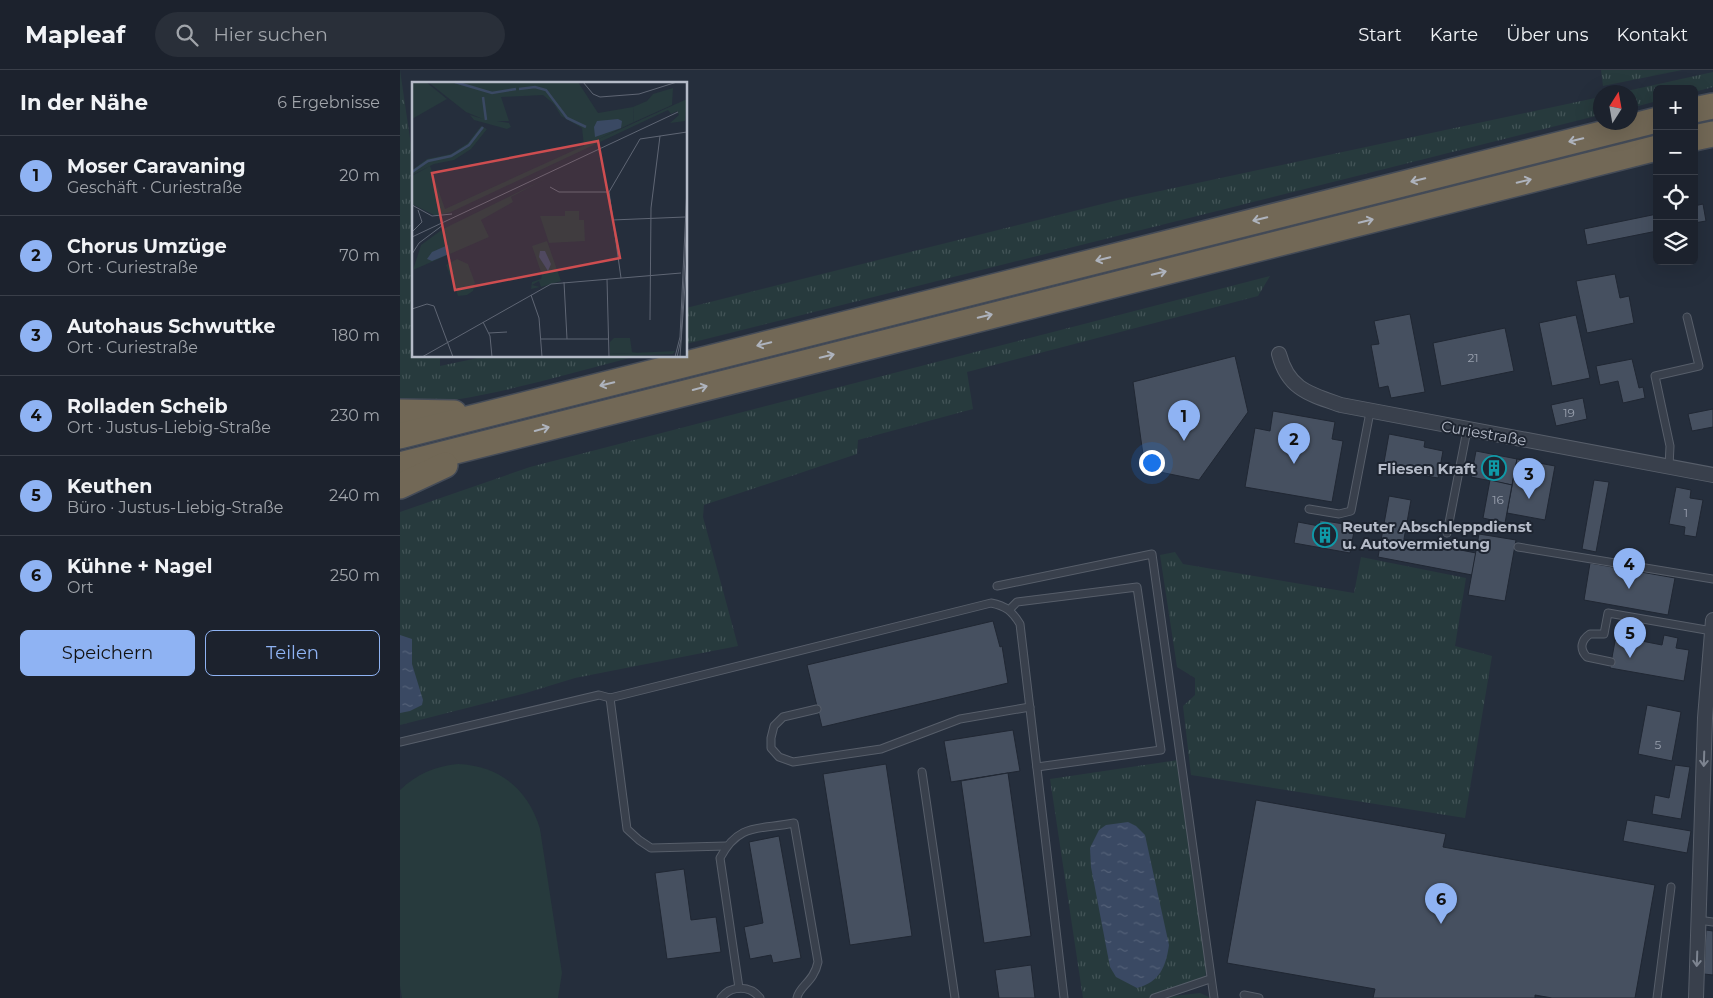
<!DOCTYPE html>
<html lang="de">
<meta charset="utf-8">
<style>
body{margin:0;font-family:Montserrat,sans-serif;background:#292f39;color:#f1f3f6}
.controls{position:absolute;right:15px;top:15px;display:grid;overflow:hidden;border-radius:8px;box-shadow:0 5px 20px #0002}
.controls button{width:45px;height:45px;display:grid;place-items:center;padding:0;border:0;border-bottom:1px solid #3a3f49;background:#1c222d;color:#f1f3f6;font:25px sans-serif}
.compass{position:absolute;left:1193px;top:15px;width:45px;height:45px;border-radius:50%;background:#1c222d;box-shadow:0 5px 20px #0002;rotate:11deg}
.you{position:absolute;left:751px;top:392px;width:18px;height:18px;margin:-12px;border:4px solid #fff;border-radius:50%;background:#1a73e8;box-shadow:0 0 0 8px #1a73e833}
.badge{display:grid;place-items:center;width:32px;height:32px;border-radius:50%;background:#8fb3f3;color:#111;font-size:16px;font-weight:700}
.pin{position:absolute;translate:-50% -41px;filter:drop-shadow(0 1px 2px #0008)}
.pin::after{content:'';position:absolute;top:26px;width:18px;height:15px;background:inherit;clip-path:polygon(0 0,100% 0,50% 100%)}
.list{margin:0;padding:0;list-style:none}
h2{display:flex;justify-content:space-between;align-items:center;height:65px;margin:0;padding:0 20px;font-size:21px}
h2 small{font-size:16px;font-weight:400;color:#a0a4aa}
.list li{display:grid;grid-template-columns:32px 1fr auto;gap:15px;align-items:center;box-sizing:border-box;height:80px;padding:0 20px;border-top:1px solid #3a3f49}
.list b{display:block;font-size:19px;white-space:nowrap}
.list p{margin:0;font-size:16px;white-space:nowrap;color:#a0a4aa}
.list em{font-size:16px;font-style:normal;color:#a0a4aa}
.actions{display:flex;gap:10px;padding:15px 20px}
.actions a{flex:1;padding:11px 0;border:1px solid #8fb3f3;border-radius:8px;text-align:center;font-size:18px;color:#8fb3f3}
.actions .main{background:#8fb3f3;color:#111}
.icon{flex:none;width:28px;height:28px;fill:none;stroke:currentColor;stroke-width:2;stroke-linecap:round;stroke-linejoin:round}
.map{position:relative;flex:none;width:1313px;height:928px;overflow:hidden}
header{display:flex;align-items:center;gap:30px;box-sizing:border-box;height:70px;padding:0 25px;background:#1c222d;border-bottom:1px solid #3a3f49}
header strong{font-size:24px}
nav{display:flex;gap:28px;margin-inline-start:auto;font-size:18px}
.search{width:350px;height:45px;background:#292f39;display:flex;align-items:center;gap:12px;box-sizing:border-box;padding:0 18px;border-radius:28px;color:#a0a4aa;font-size:19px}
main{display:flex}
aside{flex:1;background:#1c222d}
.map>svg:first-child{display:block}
.grass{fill:url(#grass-tufts)}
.garden{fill:#273a3d}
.water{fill:url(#water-ripples)}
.building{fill:#465060;stroke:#202733}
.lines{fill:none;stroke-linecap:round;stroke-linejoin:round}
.service-casing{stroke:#575e6a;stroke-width:9}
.minor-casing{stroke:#575e6a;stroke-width:16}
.motorway-casing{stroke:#444b57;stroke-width:28}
.service{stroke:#39404c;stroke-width:7}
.minor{stroke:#39404c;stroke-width:14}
.motorway{stroke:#726856;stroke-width:25}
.oneway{stroke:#aeb3bd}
.oneway2{stroke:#7d8490}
.labels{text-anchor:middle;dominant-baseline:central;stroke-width:4;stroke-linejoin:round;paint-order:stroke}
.number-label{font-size:12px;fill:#99a0ae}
.street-label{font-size:15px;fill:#b5bbc8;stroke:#1e2531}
.poi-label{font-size:15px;font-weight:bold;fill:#b5bbc8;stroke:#1e2531;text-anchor:end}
.inset-river{fill:none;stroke:#3a4963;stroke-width:2.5}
.inset-road{fill:none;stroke:#5f6674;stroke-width:1}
.view{fill:#ce4d50;fill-opacity:0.15;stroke:#ce4d50;stroke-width:2.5}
.inset-edge{fill:none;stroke:#b5bbc8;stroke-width:2.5}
</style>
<header>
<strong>Mapleaf</strong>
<div class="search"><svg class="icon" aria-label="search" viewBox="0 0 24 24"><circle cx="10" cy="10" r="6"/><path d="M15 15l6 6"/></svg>Hier suchen</div>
<nav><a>Start</a><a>Karte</a><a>Über uns</a><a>Kontakt</a></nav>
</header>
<main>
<aside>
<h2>In der Nähe<small>6 Ergebnisse</small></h2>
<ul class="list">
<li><span class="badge">1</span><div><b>Moser Caravaning</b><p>Geschäft · Curiestraße</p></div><em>20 m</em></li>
<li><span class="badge">2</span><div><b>Chorus Umzüge</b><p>Ort · Curiestraße</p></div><em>70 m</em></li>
<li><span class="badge">3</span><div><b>Autohaus Schwuttke</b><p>Ort · Curiestraße</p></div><em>180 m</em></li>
<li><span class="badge">4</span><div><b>Rolladen Scheib</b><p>Ort · Justus-Liebig-Straße</p></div><em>230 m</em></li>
<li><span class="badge">5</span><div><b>Keuthen</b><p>Büro · Justus-Liebig-Straße</p></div><em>240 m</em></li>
<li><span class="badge">6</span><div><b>Kühne + Nagel</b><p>Ort</p></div><em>250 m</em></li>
</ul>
<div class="actions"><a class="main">Speichern</a><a>Teilen</a></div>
</aside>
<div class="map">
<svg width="1313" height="928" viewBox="0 0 1313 928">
<defs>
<pattern id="grass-tufts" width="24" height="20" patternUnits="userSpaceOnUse" patternTransform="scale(1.25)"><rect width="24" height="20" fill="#273a3d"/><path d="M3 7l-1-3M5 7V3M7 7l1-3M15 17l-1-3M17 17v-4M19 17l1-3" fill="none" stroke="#445558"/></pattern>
<pattern id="water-ripples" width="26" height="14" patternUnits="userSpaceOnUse" patternTransform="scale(1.25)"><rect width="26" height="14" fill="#3a4963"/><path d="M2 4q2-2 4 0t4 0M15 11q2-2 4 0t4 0" fill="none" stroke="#546178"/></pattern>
</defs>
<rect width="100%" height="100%" fill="#252e3c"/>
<g class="grass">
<path d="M0,0L14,96V286H40V296L87,286H237C159,306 81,331 0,336Z"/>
<path d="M1201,0H1282L1203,16Z"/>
<path d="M1313,2V17L1294,22V19H1257V31L1231,38L1230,22H1222Z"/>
<path d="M1200,27V45L286,274V238L718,130Z"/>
<path d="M870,206L858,226L567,302L573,339L458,370L457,384L304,435L303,447L338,576L175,608L126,623L0,655V442L130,397Z"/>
<path d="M775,482L783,494L954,523L961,487L1066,508L1055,576L1092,586L1065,748L791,705L783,636L795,625V608L777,597L760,485Z"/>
<path d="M778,690L807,897L805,907L766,927L800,923L811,928H683L650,709Z"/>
</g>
<path class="garden" d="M58,694C100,696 128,719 140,759L162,903L158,928H2L0,916V720C17,704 35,696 58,694Z"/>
<g class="water">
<path d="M0,565L12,569V594L23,630L22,635L10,641L0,643Z"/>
<path d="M728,752L736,756L745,765L769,875C766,896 760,912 737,918L716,907L710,897L691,797L690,778L699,760L706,755Z"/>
</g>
<g class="building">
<path d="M1303,134L1306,151L1294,153V136Z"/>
<path d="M1257,144V161L1187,175L1184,159Z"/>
<path d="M1215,204L1220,228L1229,226L1234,253L1187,263L1176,211Z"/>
<path d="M1010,244L1025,322L991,328L988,316L979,318L971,275L979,274L974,251Z"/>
<path d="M1176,245L1190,308L1152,316L1139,253Z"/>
<path d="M1105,258L1114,301L1041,316L1033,273Z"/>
<path d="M835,286L848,342L799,410L745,399L733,312Z"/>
<path d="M1232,289L1239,318L1243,317L1245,328L1223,333L1218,311L1200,315L1196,296Z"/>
<path d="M1183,328L1187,349L1156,356L1151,335Z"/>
<path d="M1313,339V357L1292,361L1288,344Z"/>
<path d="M873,341L935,352L932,369L943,371L932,432L845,417L855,358L870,361Z"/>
<path d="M989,364L1025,371L1024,377L1043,381L1038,408L1005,402L1006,397L996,395V400L983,398Z"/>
<path d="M1076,381L1117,389L1112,415L1071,407Z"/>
<path d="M1117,389L1155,396L1145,450L1107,443Z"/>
<path d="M1090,410L1112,415L1105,453L1083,448Z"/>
<path d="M1194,410L1209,412L1196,482L1182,479Z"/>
<path d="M1276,417L1291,420L1290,428L1303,430L1296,467L1284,465L1285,457L1269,454Z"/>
<path d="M989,426L1011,430L1004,469L1076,483L1072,505L978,487Z"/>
<path d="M920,450L955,456L950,483L894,473L898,452L919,456Z"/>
<path d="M1079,464L1116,470L1105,531L1068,525Z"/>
<path d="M1190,493L1275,508L1268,545L1184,530Z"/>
<path d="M593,551L600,577L602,576L608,613L422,657L407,595Z"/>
<path d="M1264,565L1278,568L1276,578L1289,580L1284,611L1210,598L1216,566L1262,575Z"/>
<path d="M1247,635L1281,642L1272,691L1238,684Z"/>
<path d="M613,660L620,701L551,712L544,671Z"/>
<path d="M486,694L512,866L450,875L423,704Z"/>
<path d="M1275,695L1290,697L1281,749L1252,744L1255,725L1269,728Z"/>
<path d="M608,703L631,866L584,873L561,711Z"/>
<path d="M856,730L1046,764L1043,777L1255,815L1235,928H1152L1135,925V928H973L975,919L827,893Z"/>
<path d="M1227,750L1291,761L1287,783L1223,771Z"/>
<path d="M379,766L401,888L373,893L371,885L350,889L344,857L363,853L349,772Z"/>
<path d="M284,799L291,850L316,847L321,882L267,889L255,803Z"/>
<path d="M1306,860L1313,861V905L1304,904Z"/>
<path d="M631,895L635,928H599L595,900Z"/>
</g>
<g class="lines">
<defs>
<g id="service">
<path d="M1269,397L1270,376L1255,306L1299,296L1287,247"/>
<path d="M909,439L939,444L951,441L970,342"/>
<path d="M1047,463L1067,360"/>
<path d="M1118,477L1313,509"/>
<path d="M597,516L752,484L814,928"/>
<path d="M610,539L617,532L737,517L761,680L637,697"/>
<path d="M1211,592L1187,587C1179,579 1181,570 1190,564H1204L1208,543L1312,561"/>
<path d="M210,628L227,759L239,770L251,778L326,776"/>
<path d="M417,639L383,647L374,656L371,668V678L379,687L393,692L481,679L560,649L630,637"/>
<path d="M0,672L199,625L210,628L591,533C606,536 612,541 620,554L664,928"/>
<path d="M522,702L555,928"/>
<path d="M1298,850L1313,852"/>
<path d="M339,918L320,788C339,752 360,760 394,753L418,892C414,912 399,916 397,928"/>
<path d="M844,925L859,928"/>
<path d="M321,928C331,915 350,915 360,928"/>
<path d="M754,928L810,909"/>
<path d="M1257,928L1271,817"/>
</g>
<g id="minor">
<path d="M879,284C888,319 909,324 941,335L1313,405"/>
<path d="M1296,928L1305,648L1313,550"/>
</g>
<g id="motorway">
<path d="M1294,40L1313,36"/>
<path d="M1294,68L1313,64"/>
<path d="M0,342L54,343"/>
<path d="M0,366L1257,50"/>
<path d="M0,395L1257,78"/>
<path d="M0,416L45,395"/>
</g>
</defs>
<use href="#service" class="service-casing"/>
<use href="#minor" class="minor-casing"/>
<use href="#motorway" class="motorway-casing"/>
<use href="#service" class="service"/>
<use href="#minor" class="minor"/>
<use href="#motorway" class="motorway"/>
</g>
<defs><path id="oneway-shaft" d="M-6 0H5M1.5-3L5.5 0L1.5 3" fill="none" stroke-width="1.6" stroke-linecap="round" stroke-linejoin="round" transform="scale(1.25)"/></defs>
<g class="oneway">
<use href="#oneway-shaft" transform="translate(1176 70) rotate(166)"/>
<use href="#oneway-shaft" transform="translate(1018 110) rotate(166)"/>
<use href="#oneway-shaft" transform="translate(1124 111) rotate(-14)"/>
<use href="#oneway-shaft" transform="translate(860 149) rotate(166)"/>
<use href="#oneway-shaft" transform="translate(966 151) rotate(-14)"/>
<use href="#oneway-shaft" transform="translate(703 189) rotate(166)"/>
<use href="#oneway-shaft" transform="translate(759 203) rotate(-14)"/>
<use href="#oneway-shaft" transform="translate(585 246) rotate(-14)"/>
<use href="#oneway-shaft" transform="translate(364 274) rotate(166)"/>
<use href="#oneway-shaft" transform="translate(427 286) rotate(-14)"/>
<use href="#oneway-shaft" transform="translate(207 314) rotate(166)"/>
<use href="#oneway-shaft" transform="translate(300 318) rotate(-15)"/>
<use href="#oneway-shaft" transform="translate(142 359) rotate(-15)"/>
</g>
<g class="oneway2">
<use href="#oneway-shaft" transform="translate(1304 689) rotate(92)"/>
<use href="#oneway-shaft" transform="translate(1297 889) rotate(92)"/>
</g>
<defs>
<symbol id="building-ring" viewBox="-11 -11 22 22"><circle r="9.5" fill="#1e2531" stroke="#0f9aa8" stroke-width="1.5"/><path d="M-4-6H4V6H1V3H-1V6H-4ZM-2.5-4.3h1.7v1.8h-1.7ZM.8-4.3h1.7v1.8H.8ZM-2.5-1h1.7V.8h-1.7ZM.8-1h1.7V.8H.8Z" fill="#0f9aa8"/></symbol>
</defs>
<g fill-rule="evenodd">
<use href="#building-ring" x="1080" y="384" width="28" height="28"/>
<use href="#building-ring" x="911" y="451" width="28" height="28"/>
</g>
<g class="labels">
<g class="number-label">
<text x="1073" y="287">21</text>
<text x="1169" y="342">19</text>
<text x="1098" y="429">16</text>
<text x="1286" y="442">1</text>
<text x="1258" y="674">5</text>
</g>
<g class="street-label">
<text transform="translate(1084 363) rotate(10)">Curiestraße</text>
</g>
<g class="poi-label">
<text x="1076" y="398">Fliesen Kraft</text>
<text x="942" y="456" text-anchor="start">Reuter Abschleppdienst<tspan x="942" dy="17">u. Autovermietung</tspan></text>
</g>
</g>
<g transform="translate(12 12)">
<rect width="275" height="275" fill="#252e3c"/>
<path d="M16,0H166L186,31L221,25L222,40L172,64L170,46L149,34L142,22L131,13L89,15L97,39H85L97,41L99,45L95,47L62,38L58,33L71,37L54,30ZM275,17L273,39L258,41L267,33L265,29L259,32L256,28L39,130L24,134L0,122V94L18,84L33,127ZM69,44L75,47L59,67L42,78L22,82L0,93V88L15,77L39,72L56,61ZM135,96L99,115L101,120L69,138L77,155L1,188L9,163L31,147ZM153,129H167V138H172L173,159L137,161L128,134H153ZM135,159L149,199L129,205L127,199L120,203L128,205L119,207L120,200L129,197L130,193L120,164ZM202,256H218L220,270L226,271L198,272V260Z" fill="#273a3d"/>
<path d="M0,0H14L35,17L0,37ZM263,269L261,272L198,275V272Z" fill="#273a3d"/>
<path d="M261,6L260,23L222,40L221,25L235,19L241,12ZM45,177L56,182L63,201L61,209L55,213L46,214L34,183Z" fill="#273a3d"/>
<path d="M206,37L210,39L209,46L183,55L182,45L185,39ZM36,163L37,172L20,179L15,177L20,170ZM128,169H133L139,182L136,189L127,175Z" fill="#3a4963"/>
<path class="inset-river" d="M43,0L80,11L104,7M107,7L123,5L134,8L155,36L174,45M71,15L74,38M0,90L16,79L39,74L57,63L71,45"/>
<path class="inset-road" d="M171,0L181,12L188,15L227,12L265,0M138,105L147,110H197L228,57L275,50M197,110L209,196M0,123L20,134L40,132M200,138L273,135M0,150L10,140L6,128M0,155L266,30M0,172L7,161L31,143M195,197L197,275M152,200L155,257M119,213L127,236L130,275M0,227L15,222L22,224L41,275M238,238L239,126L248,54M71,240L78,254L80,275M77,251L95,250M129,257H196M10,275L139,202L269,191M263,275L268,255L275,105M265,275L269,257L275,133M268,275L275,175"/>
<path class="view" d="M186,59L208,176L43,208L20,91Z"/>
<rect width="275" height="275" class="inset-edge"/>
</g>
</svg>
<div class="controls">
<button>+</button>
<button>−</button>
<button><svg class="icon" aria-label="locate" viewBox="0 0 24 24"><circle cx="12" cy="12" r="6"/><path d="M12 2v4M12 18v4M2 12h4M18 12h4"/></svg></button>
<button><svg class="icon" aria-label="layers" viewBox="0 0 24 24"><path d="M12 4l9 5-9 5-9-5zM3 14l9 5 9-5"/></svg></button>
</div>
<svg class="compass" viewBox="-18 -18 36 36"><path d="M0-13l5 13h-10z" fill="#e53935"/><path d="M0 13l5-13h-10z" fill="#a0a4aa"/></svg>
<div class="you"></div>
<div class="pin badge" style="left:784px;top:371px">1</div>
<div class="pin badge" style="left:894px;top:394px">2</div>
<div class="pin badge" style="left:1129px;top:429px">3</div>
<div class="pin badge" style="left:1229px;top:519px">4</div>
<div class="pin badge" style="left:1230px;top:588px">5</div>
<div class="pin badge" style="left:1041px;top:854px">6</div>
</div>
</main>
